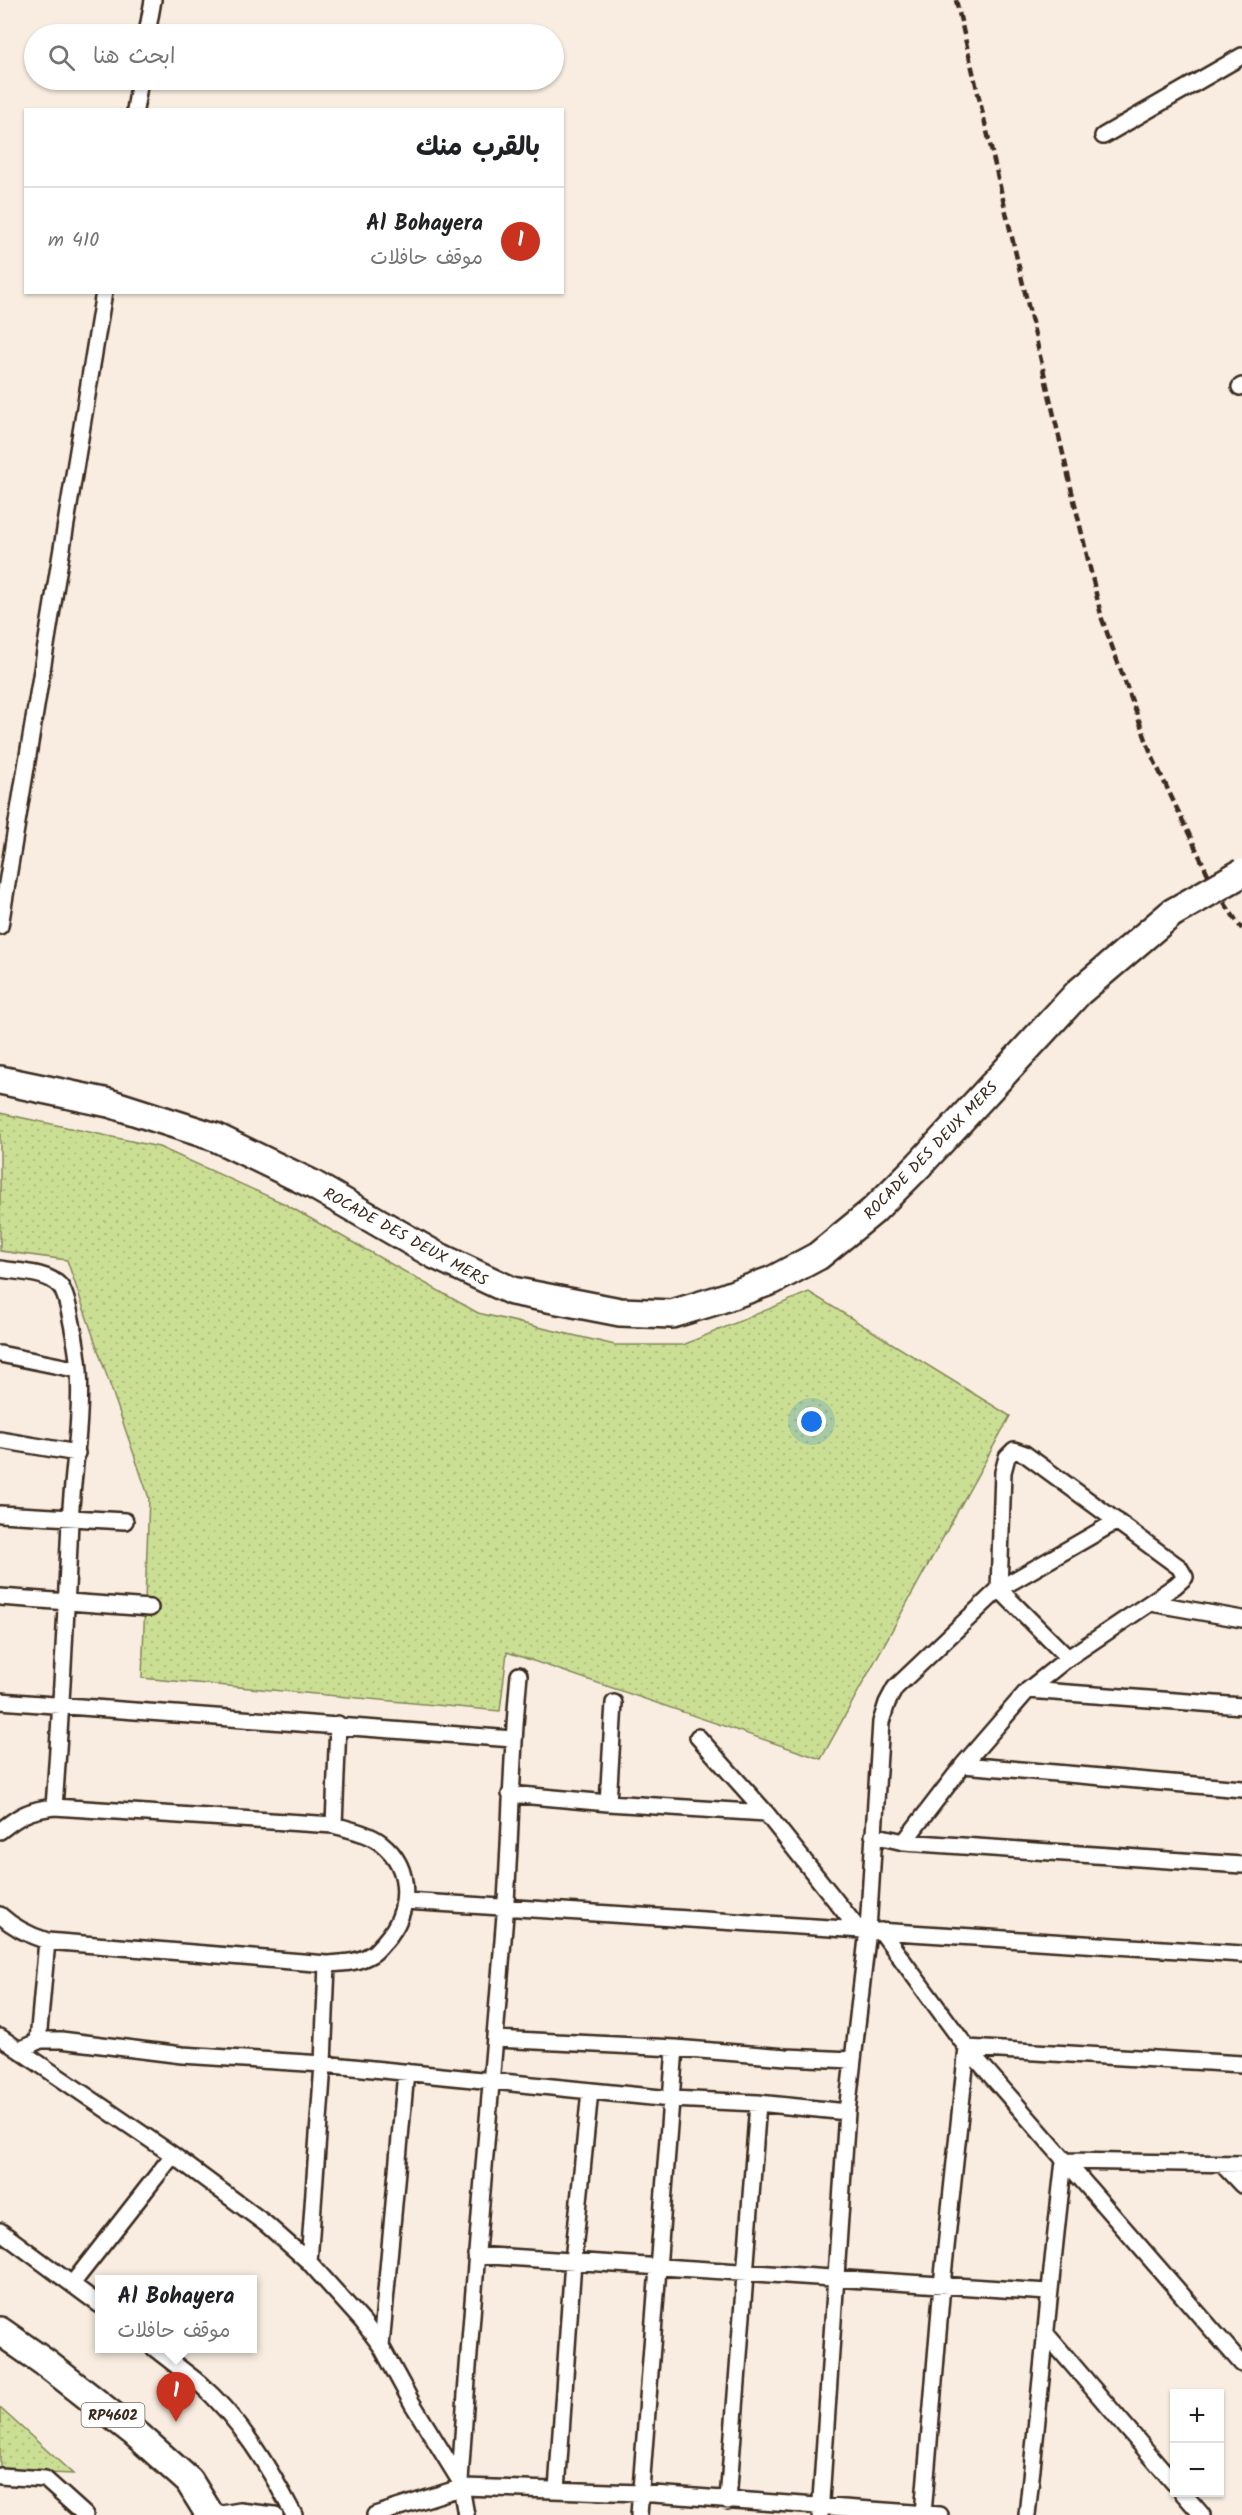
<!DOCTYPE html>
<html lang="ar">
<head>
<meta charset="utf-8">
<style>
  body { margin:0; font-family:Kalam,"Playpen Sans Arabic",sans-serif; background:#f2f2f2; color:#202124; direction:rtl }
  .controls { position:absolute; right:18px; bottom:18px; display:grid; overflow:hidden; border-radius:0px; box-shadow:0 2px 4px #0004 }
  .controls button { width:54px; height:54px; display:grid; place-items:center; padding:0; border:0; border-bottom:2px solid #e0e0e0; background:#fff; color:#202124; font:30px sans-serif }
  .you { position:absolute; left:812px; top:1422px; width:21px; height:21px; margin:-15px; border:4px solid #fff; border-radius:50%; background:#1a73e8; box-shadow:0 0 0 9px #1a73e833 }
  .badge { display:grid; place-items:center; width:39px; height:39px; border-radius:50%; background:#c8321e; color:#fff; font-size:20px; font-weight:700 }
  .pin { position:absolute; translate:-50% -50px; filter:drop-shadow(0 2px 3px #0008) }
  .pin::after { content:''; position:absolute; top:32px; width:21px; height:18px; background:inherit; clip-path:polygon(0 0,100% 0,50% 100%) }
  .popup { position:absolute; left:95px; top:2275px; width:162px; height:78px; box-sizing:border-box; display:grid; place-content:center; border-radius:0px; background:#fff; filter:drop-shadow(0 2px 4px #0005); font-size:20px; white-space:nowrap; color:#757577 }
  .popup b { font-size:22px; color:#202124 }
  .popup::after { content:''; position:absolute; left:50%; top:100%; margin-left:-12px; border:12px solid transparent; border-top-color:#fff }
  .list { margin:0; padding:0; list-style:none }
  h2 { display:flex; justify-content:space-between; align-items:center; height:78px; margin:0; padding:0 24px; font-size:26px }
  h2 small { font-size:20px; font-weight:400; color:#757577 }
  .list li { display:grid; grid-template-columns:39px 1fr auto; gap:18px; align-items:center; box-sizing:border-box; height:108px; padding:0 24px; border-top:2px solid #e0e0e0 }
  .list b { display:block; font-size:22px; white-space:nowrap }
  .list p { margin:0; font-size:20px; white-space:nowrap; color:#757577 }
  .list em { font-size:20px; font-style:normal; color:#757577 }
  .icon { flex:none; width:33px; height:33px; fill:none; stroke:currentColor; stroke-width:2; stroke-linecap:round; stroke-linejoin:round }
  .map { position:relative; flex:none; width:1242px; height:2515px; overflow:hidden; direction:ltr }
  .search { position:absolute; background:#fff; box-shadow:0 2px 4px #0004; left:24px; top:24px; width:540px; height:66px; display:flex; align-items:center; gap:15px; box-sizing:border-box; padding:0 21px; border-radius:33px; color:#757577; font-size:22px }
  .panel { position:absolute; background:#fff; box-shadow:0 2px 4px #0004; left:24px; top:108px; width:540px; height:186px; border-radius:0px; direction:rtl }
  .map>svg:first-child { display:block }
</style>
</head>
<body>
<div class="map">
<svg width="1242" height="2515" viewBox="0 0 1242 2515">
  <defs>
    <pattern id="grass-dots" width="8" height="8" patternUnits="userSpaceOnUse" patternTransform="scale(1.5)"><rect width="8" height="8" fill="#cbdf94"/><path d="M2 2h.1M6 6h.1" fill="none" stroke="#afc07f" stroke-width="1.8" stroke-linecap="round"/></pattern>
  </defs>
  <rect width="100%" height="100%" fill="#f8ede0"/>
  <filter id="ink" filterUnits="userSpaceOnUse"><feTurbulence type="fractalNoise" baseFrequency=".0167" numOctaves="2"/><feDisplacementMap in="SourceGraphic" scale="12" xChannelSelector="R" yChannelSelector="G"/><feConvolveMatrix kernelMatrix="1 2 1 2 8 2 1 2 1" color-interpolation-filters="sRGB"/></filter>
  <g filter="url(#ink)">
    <path fill="url(#grass-dots)" stroke="#838459" stroke-width="1.5" d="M 0,1113 L 159,1147 L 283,1203 L 478,1313 L 615,1345 L 683,1345 L 809,1292 L 1010,1416 L 821,1759 L 507,1652 L 500,1711 L 142,1678 L 149,1498 L 67,1260 L 0,1251 Z
      M 0,2408 L 73,2474 L 0,2471 Z"/>
    <g fill="none" stroke-linecap="round" stroke-linejoin="round">
      <g stroke="#3b2a1e" stroke-width="20">
        <path id="street" d="M 147,34 L 153,0
          M 135,110 L 140,80
          M 1103,136 L 1242,56
          M 1240,387 L 1242,386
          M 0,926 L 104,292
          M 0,1269 C 18,1272 48,1272 60,1286 C 69,1296 78,1355 79,1370 C 82,1420 73,1471 70,1521 C 66,1616 61,1712 54,1807
          M 0,1354 L 79,1370
          M 0,1440 L 77,1453
          M 0,1514 L 125,1521
          M 0,1597 L 150,1608
          M 1151,1603 L 1242,1619
          M 1028,1690 L 1242,1706
          M 0,1701 L 513,1739
          M 698,1737 L 766,1813 L 859,1930
          M 963,1765 L 1242,1789
          M 510,1794 L 608,1803 L 766,1813
          M 608,1803 L 614,1703
          M 334,1825 L 338,1724
          M 0,1831 C 20,1815 29,1810 54,1807 L 334,1825 C 350,1830 368,1833 381,1843 C 414,1869 410,1913 385,1941 C 381,1945 377,1951 372,1954 C 358,1963 342,1963 327,1964 L 47,1941 C 28,1935 14,1928 0,1915
          M 873,1835 L 904,1842 L 1242,1865
          M 904,1842 L 963,1765 L 1028,1690 L 1068,1658 L 1175,1586 L 1185,1577 L 1179,1567 L 1025,1454 L 1014,1450 L 1007,1457 L 1003,1472 L 999,1589 L 1068,1658
          M 405,1901 L 1242,1954
          M 881,1931 L 967,2048 L 1242,2364
          M 0,2037 L 173,2155
          M 495,2039 L 675,2048
          M 38,2041 L 47,1941
          M 19,2050 L 41,2040 L 61,2040 L 182,2055 L 323,2064 L 671,2099 L 758,2103 L 847,2112
          M 1222,2164 L 1242,2185
          M 0,2231 L 100,2305
          M 476,2255 L 1048,2292
          M 309,2262 L 323,2064 L 327,1964
          M 72,2284 L 173,2155 L 266,2224 L 309,2262 L 363,2322 L 381,2346 L 412,2403 L 460,2481 L 466,2515
          M 1047,2335 L 1174,2483
          M 381,2346 L 406,2072
          M 154,2348 C 169,2360 184,2371 199,2383 C 240,2419 269,2467 294,2515
          M 0,2476 L 45,2479 L 85,2515
          M 460,2481 C 472,2292 490,2104 505,1915 C 511,1835 511,1755 519,1675
          M 557,2490 L 573,2261 L 590,2091
          M 1182,2492 L 1202,2515
          M 728,2501 L 758,2103
          M 923,2514 L 942,2285 L 967,2048 L 1242,2064
          M 216,2515 L 240,2511 L 275,2515
          M 375,2515 L 463,2487 L 640,2493 L 940,2515
          M 639,2515 L 675,2048 L 786,2057 L 852,2060
          M 820,2515 L 847,2112 L 868,1930 L 881,1722 L 887,1703 L 895,1688 L 999,1589 L 1117,1521
          M 1027,2515 C 1040,2397 1050,2279 1064,2161 L 1242,2164"/>
      </g>
      <g stroke="#3b2a1e" stroke-width="32">
        <path id="highway" d="M 0,1080 L 109,1103 L 215,1137 L 312,1184 L 435,1255 L 512,1291 L 620,1312 L 672,1314 L 718,1300 L 773,1280 L 818,1256 L 873,1211 L 919,1165 L 1079,992 L 1172,913
          M 0,2331 L 47,2364 L 135,2433 L 189,2481 L 210,2515"/>
      </g>
      <use href="#street" stroke="#fff" stroke-width="15"/>
      <use href="#highway" stroke="#fff" stroke-width="27"/>
      <path stroke="#3b2a1e" stroke-width="4.5" stroke-dasharray="9 4.5" stroke-linecap="butt" d="M 956,0 L 1102,619 L 1152,756 L 1215,889 L 1242,929"/>
      <g stroke="#3b2a1e" stroke-width="32" stroke-linecap="butt">
        <path id="highway-bridge" d="M 1172,913 L 1242,873"/>
      </g>
      <use href="#highway-bridge" stroke="#fff" stroke-width="27"/>
    </g>
  </g>
  <g text-anchor="middle" stroke-width="4.5" stroke-linejoin="round" paint-order="stroke">
    <rect fill="#fff" stroke="#766a62" stroke-width="1.5" x="81.5" y="2403" width="63" height="24" rx="4.5"/>
    <g font-size="15" font-weight="bold" fill="#3b2a1e">
      <text x="113" y="2420">RP4602</text>
    </g>
    <g font-size="16" fill="#3b2a1e" stroke="#fff">
      <text transform="translate(930 1150) rotate(-46)" y="6">ROCADE DES DEUX MERS</text>
      <text transform="translate(406 1236) rotate(29)" y="6">ROCADE DES DEUX MERS</text>
    </g>
  </g>
</svg>
<div class="controls">
<button>+</button>
<button>−</button>
</div>
<div class="you"></div>
<div class="pin badge" style="left:176px;top:2422px">1</div>
<div class="popup"><b>Al Bohayera</b>موقف حافلات</div>
<div class="search"><svg class="icon" aria-label="search" viewBox="0 0 24 24"><circle cx="10" cy="10" r="6"/><path d="M15 15l6 6"/></svg>ابحث هنا</div>
<section class="panel">
<h2>بالقرب منك<small></small></h2>
<ul class="list">
<li><span class="badge">1</span><div><b>Al Bohayera</b><p>موقف حافلات</p></div><em>410 m</em></li>
</ul>
</section>
</div>
</body>
</html>
